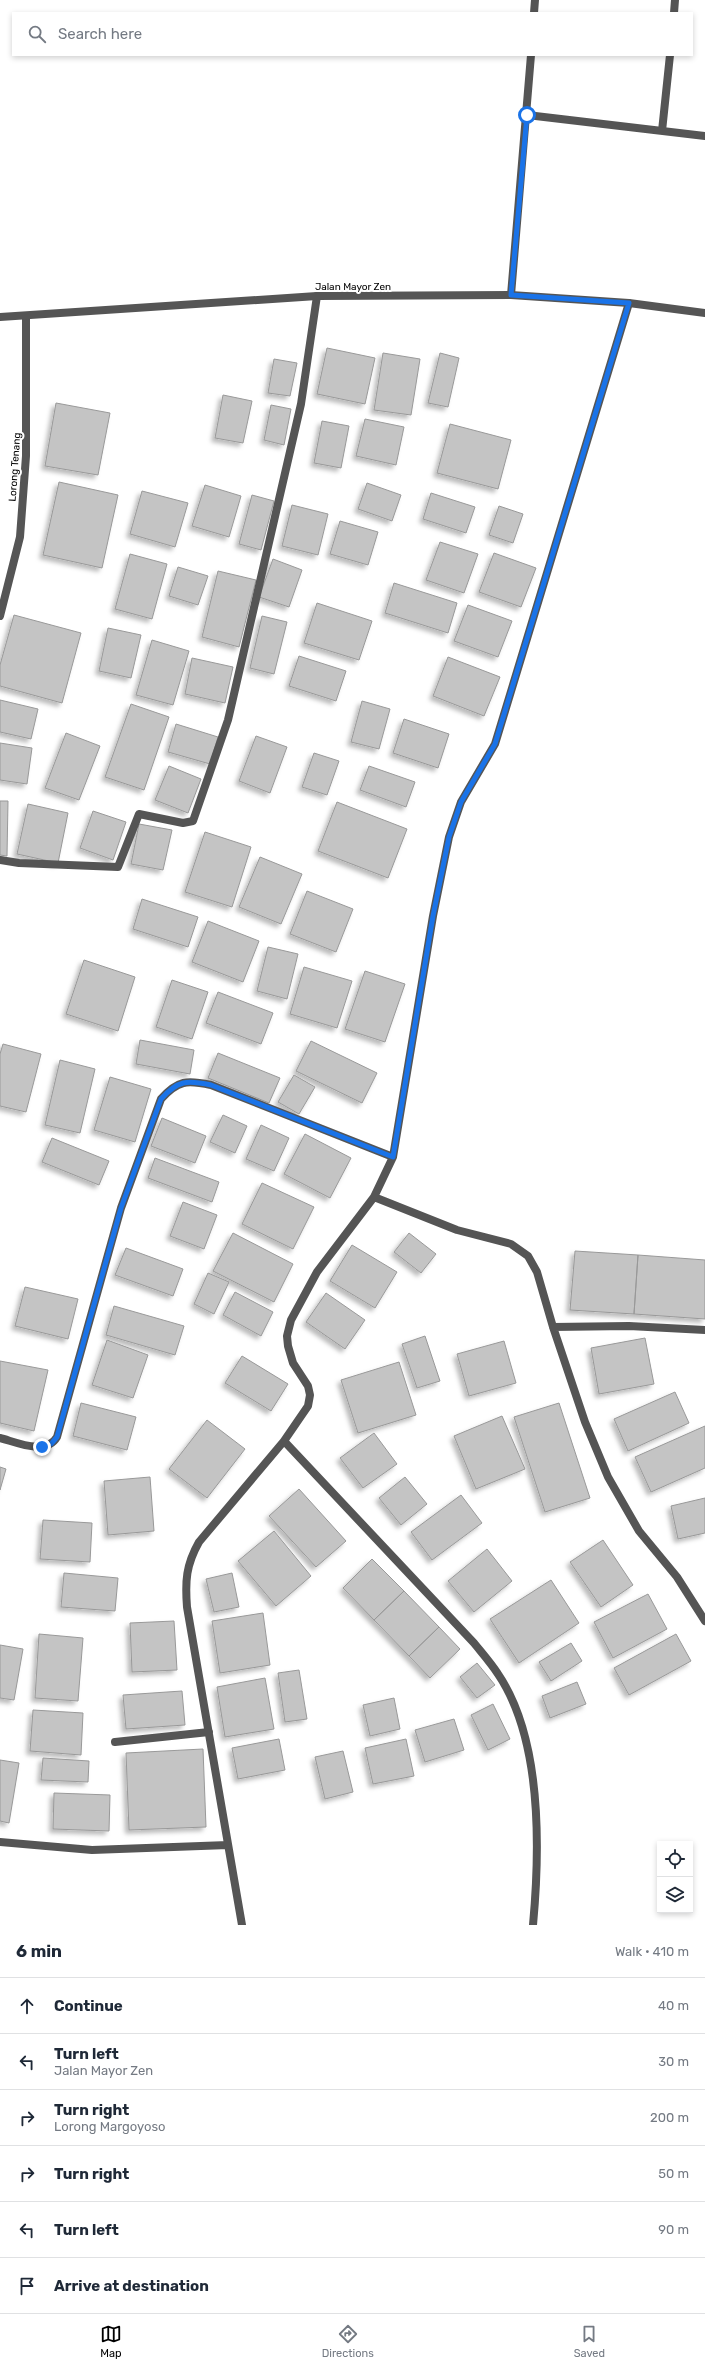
<!DOCTYPE html>
<html lang="en">
<head>
<meta charset="utf-8">
<style>
  body { margin:0; font-family:Rubik,sans-serif; background:#f2f2f3; color:#1f2937 }
  .controls { position:absolute; right:12px; bottom:12px; display:grid; overflow:hidden; border-radius:0px; box-shadow:0 2px 6px #0003 }
  .controls button { width:36px; height:36px; display:grid; place-items:center; padding:0; border:0; border-bottom:1px solid #e0e1e3; background:#fff; color:#1f2937; font:20px sans-serif }
  .stop { position:absolute; width:12px; height:12px; margin:-9px; border:3px solid #1a73e8; border-radius:50%; background:#fff }
  .stop.end { background:#1a73e8; border-color:#fff; box-shadow:0 1px 4px #0008 }
  .list { margin:0; padding:0; list-style:none }
  h2 { display:flex; justify-content:space-between; align-items:center; height:52px; margin:0; padding:0 16px; font-size:17px }
  h2 small { font-size:13px; font-weight:400; color:#747a83 }
  .list li { display:grid; grid-template-columns:26px 1fr auto; gap:12px; align-items:center; box-sizing:border-box; height:56px; padding:0 16px; border-top:1px solid #e0e1e3 }
  .list b { display:block; font-size:15px; white-space:nowrap }
  .list p { margin:0; font-size:13px; white-space:nowrap; color:#747a83 }
  .list em { font-size:13px; font-style:normal; color:#747a83 }
  .icon { flex:none; width:22px; height:22px; fill:none; stroke:currentColor; stroke-width:2; stroke-linecap:round; stroke-linejoin:round }
  .map { position:relative; flex:none; width:705px; height:1925px; overflow:hidden }
  .search { position:absolute; background:#fff; box-shadow:0 2px 6px #0003; left:12px; right:12px; top:12px; height:44px; display:flex; align-items:center; gap:10px; box-sizing:border-box; padding:0 14px; border-radius:0px; color:#747a83; font-size:15px }
  .sheet { height:388px; background:#fff }
  nav { display:flex; justify-content:space-around; align-items:center; box-sizing:border-box; height:56px; border-top:1px solid #e0e1e3; background:#fff; font-size:11px; color:#747a83 }
  nav a { display:grid; justify-items:center; gap:2px }
  nav .on { color:#000 }
  .map>svg:first-child { display:block }
</style>
</head>
<body>
<div class="map">
<svg width="705" height="1925" viewBox="0 0 705 1925">
  <defs>
    <filter id="shadow"><feDropShadow dx="-3.5" dy="3.5" stdDeviation="2" flood-color="#0004"/></filter>
  </defs>
  <rect width="100%" height="100%" fill="#fff"/>
  <path fill="#c4c4c4" stroke="#999" filter="url(#shadow)" d="M 327,348 L 375,358 L 365,404 L 317,394 Z
    M 383,353 L 420,359 L 411,415 L 374,410 Z
    M 440,353 L 459,358 L 448,407 L 428,403 Z
    M 274,359 L 297,363 L 290,396 L 268,393 Z
    M 223,395 L 252,401 L 243,443 L 215,438 Z
    M 56,403 L 110,413 L 98,475 L 45,466 Z
    M 271,405 L 291,409 L 284,445 L 264,440 Z
    M 365,419 L 404,427 L 396,465 L 356,456 Z
    M 322,421 L 349,426 L 341,468 L 314,463 Z
    M 450,424 L 511,440 L 498,489 L 437,473 Z
    M 59,482 L 118,495 L 102,568 L 43,555 Z
    M 367,483 L 401,495 L 392,521 L 358,509 Z
    M 205,485 L 241,496 L 229,537 L 192,526 Z
    M 142,491 L 188,503 L 175,547 L 130,534 Z
    M 431,493 L 475,507 L 466,533 L 423,519 Z
    M 252,495 L 274,501 L 261,550 L 239,544 Z
    M 292,505 L 328,514 L 318,555 L 282,546 Z
    M 499,506 L 523,514 L 513,543 L 489,535 Z
    M 340,521 L 378,532 L 368,565 L 330,554 Z
    M 440,542 L 478,554 L 464,593 L 426,580 Z
    M 494,553 L 536,568 L 521,607 L 479,592 Z
    M 130,554 L 167,564 L 152,619 L 115,609 Z
    M 273,559 L 302,570 L 289,607 L 259,597 Z
    M 178,567 L 208,576 L 198,605 L 169,596 Z
    M 218,571 L 256,580 L 239,647 L 202,637 Z
    M 394,583 L 457,603 L 448,633 L 385,613 Z
    M 317,603 L 372,621 L 359,660 L 304,643 Z
    M 468,605 L 512,621 L 498,657 L 454,641 Z
    M 14,615 L 81,633 L 62,703 L 0,686 L 0,665 Z
    M 262,616 L 287,622 L 274,674 L 250,668 Z
    M 108,628 L 141,635 L 131,678 L 99,671 Z
    M 152,640 L 189,651 L 173,705 L 136,695 Z
    M 299,656 L 346,671 L 336,701 L 289,686 Z
    M 448,657 L 500,677 L 484,716 L 433,696 Z
    M 192,658 L 233,667 L 225,703 L 185,694 Z
    M 0,700 L 38,709 L 31,739 L 0,732 Z
    M 362,701 L 390,709 L 379,749 L 351,742 Z
    M 131,704 L 169,717 L 144,790 L 105,777 Z
    M 404,719 L 449,734 L 438,768 L 393,753 Z
    M 176,724 L 218,737 L 210,764 L 168,752 Z
    M 66,733 L 100,746 L 79,800 L 45,788 Z
    M 256,736 L 287,747 L 270,793 L 239,781 Z
    M 0,743 L 32,748 L 27,784 L 0,780 Z
    M 314,753 L 339,761 L 327,795 L 302,787 Z
    M 169,766 L 201,779 L 188,813 L 155,800 Z
    M 369,766 L 415,782 L 406,807 L 360,790 Z
    M 0,801 L 8,801 L 7,856 L 0,855 Z
    M 337,802 L 407,829 L 388,878 L 318,851 Z
    M 28,804 L 68,813 L 58,863 L 17,854 Z
    M 93,811 L 126,822 L 113,860 L 80,848 Z
    M 139,824 L 172,830 L 163,870 L 131,864 Z
    M 205,832 L 251,847 L 232,907 L 185,892 Z
    M 260,857 L 302,874 L 281,924 L 239,907 Z
    M 307,891 L 353,909 L 336,952 L 290,934 Z
    M 142,899 L 198,917 L 188,947 L 133,929 Z
    M 208,921 L 259,941 L 243,982 L 192,962 Z
    M 268,947 L 298,954 L 287,999 L 257,991 Z
    M 84,960 L 135,977 L 118,1031 L 66,1014 Z
    M 304,967 L 352,981 L 337,1028 L 290,1014 Z
    M 365,971 L 405,984 L 385,1042 L 345,1029 Z
    M 172,980 L 208,992 L 192,1039 L 156,1027 Z
    M 218,992 L 273,1013 L 261,1044 L 206,1023 Z
    M 140,1040 L 194,1050 L 190,1074 L 136,1064 Z
    M 311,1041 L 377,1073 L 362,1103 L 296,1071 Z
    M 3,1044 L 41,1054 L 26,1112 L 0,1106 L 0,1054 Z
    M 218,1053 L 280,1078 L 269,1103 L 208,1078 Z
    M 60,1060 L 95,1069 L 80,1133 L 45,1125 Z
    M 294,1075 L 315,1087 L 299,1114 L 278,1102 Z
    M 110,1077 L 151,1089 L 135,1142 L 94,1130 Z
    M 223,1115 L 247,1126 L 235,1153 L 210,1142 Z
    M 162,1118 L 206,1136 L 195,1163 L 151,1146 Z
    M 261,1125 L 289,1138 L 274,1171 L 246,1159 Z
    M 305,1134 L 351,1158 L 330,1198 L 284,1174 Z
    M 52,1138 L 109,1161 L 99,1185 L 42,1162 Z
    M 155,1158 L 219,1182 L 212,1202 L 148,1178 Z
    M 262,1183 L 314,1207 L 293,1249 L 242,1224 Z
    M 183,1202 L 217,1215 L 204,1249 L 170,1236 Z
    M 233,1233 L 293,1264 L 274,1302 L 213,1271 Z
    M 409,1233 L 436,1254 L 421,1273 L 394,1252 Z
    M 352,1245 L 397,1272 L 375,1308 L 330,1281 Z
    M 126,1248 L 183,1269 L 173,1296 L 115,1275 Z
    M 575,1251 L 638,1255 L 634,1314 L 570,1310 Z
    M 638,1255 L 705,1260 L 705,1319 L 634,1314 Z
    M 208,1273 L 229,1282 L 214,1314 L 194,1304 Z
    M 25,1287 L 78,1299 L 68,1339 L 15,1326 Z
    M 235,1292 L 273,1312 L 261,1336 L 223,1315 Z
    M 326,1293 L 365,1320 L 345,1349 L 306,1322 Z
    M 114,1306 L 184,1326 L 175,1355 L 106,1335 Z
    M 425,1336 L 440,1381 L 417,1388 L 402,1344 Z
    M 645,1338 L 654,1384 L 599,1394 L 591,1348 Z
    M 107,1340 L 148,1355 L 133,1398 L 92,1385 Z
    M 504,1341 L 516,1383 L 469,1396 L 457,1354 Z
    M 242,1356 L 288,1384 L 271,1411 L 225,1383 Z
    M 0,1361 L 48,1370 L 34,1431 L 0,1423 Z
    M 399,1362 L 416,1415 L 358,1433 L 341,1380 Z
    M 675,1392 L 689,1423 L 628,1451 L 614,1419 Z
    M 81,1403 L 136,1417 L 127,1450 L 73,1436 Z
    M 559,1403 L 590,1498 L 545,1512 L 514,1417 Z
    M 502,1416 L 525,1469 L 476,1489 L 454,1436 Z
    M 207,1420 L 245,1449 L 207,1498 L 169,1469 Z
    M 705,1426 L 705,1468 L 651,1492 L 635,1457 Z
    M 374,1433 L 397,1464 L 363,1488 L 340,1458 Z
    M 0,1467 L 6,1469 L 0,1490 Z
    M 150,1477 L 154,1531 L 108,1535 L 104,1481 Z
    M 405,1477 L 427,1504 L 401,1525 L 379,1498 Z
    M 299,1489 L 346,1541 L 316,1567 L 269,1516 Z
    M 461,1495 L 482,1523 L 432,1560 L 411,1532 Z
    M 705,1498 L 705,1533 L 678,1539 L 671,1506 Z
    M 43,1520 L 92,1523 L 90,1562 L 40,1559 Z
    M 274,1531 L 311,1576 L 276,1606 L 238,1561 Z
    M 603,1540 L 633,1585 L 601,1607 L 570,1562 Z
    M 487,1549 L 512,1581 L 474,1612 L 448,1581 Z
    M 372,1559 L 404,1591 L 374,1620 L 343,1588 Z
    M 64,1573 L 118,1578 L 115,1611 L 61,1607 Z
    M 232,1573 L 239,1607 L 214,1612 L 206,1579 Z
    M 551,1580 L 579,1623 L 519,1663 L 490,1619 Z
    M 404,1591 L 439,1627 L 409,1656 L 374,1620 Z
    M 648,1594 L 667,1629 L 613,1658 L 594,1622 Z
    M 263,1613 L 270,1665 L 220,1673 L 212,1621 Z
    M 174,1621 L 177,1670 L 132,1672 L 130,1623 Z
    M 439,1627 L 460,1649 L 430,1678 L 409,1656 Z
    M 39,1634 L 83,1638 L 78,1701 L 35,1698 Z
    M 676,1634 L 691,1661 L 629,1695 L 614,1668 Z
    M 571,1643 L 582,1661 L 551,1681 L 539,1662 Z
    M 0,1645 L 23,1649 L 14,1700 L 0,1698 Z
    M 477,1663 L 495,1685 L 477,1698 L 460,1677 Z
    M 299,1670 L 307,1719 L 285,1722 L 278,1673 Z
    M 265,1678 L 274,1729 L 225,1737 L 217,1687 Z
    M 577,1682 L 586,1704 L 550,1718 L 542,1696 Z
    M 182,1691 L 185,1725 L 126,1729 L 123,1695 Z
    M 394,1698 L 400,1729 L 370,1736 L 363,1705 Z
    M 493,1704 L 510,1739 L 488,1750 L 471,1715 Z
    M 33,1710 L 83,1713 L 81,1755 L 30,1751 Z
    M 454,1719 L 464,1750 L 425,1762 L 415,1730 Z
    M 279,1739 L 285,1770 L 238,1779 L 232,1748 Z
    M 406,1739 L 414,1776 L 373,1784 L 365,1748 Z
    M 203,1749 L 206,1827 L 129,1830 L 126,1753 Z
    M 343,1751 L 353,1792 L 325,1799 L 315,1757 Z
    M 43,1758 L 89,1761 L 88,1782 L 41,1780 Z
    M 0,1760 L 19,1763 L 9,1823 L 0,1821 Z
    M 54,1793 L 110,1795 L 109,1831 L 53,1829 Z"/>
  <g fill="none" stroke-linecap="round" stroke-linejoin="round">
    <path stroke="#555" stroke-width="8" d="M 674,13 L 675,0
      M 527,115 L 705,136
      M 662,131 L 670,55"/>
    <path stroke="#555" stroke-width="8" d="M 534,13 L 535,0
      M 511,295 L 531,55
      M 0,616 L 20,537 L 26,456 L 26,316
      M 0,860 L 19,863 L 118,867 L 139,814 L 183,823 L 193,821 L 228,720 L 301,404 L 317,296
      M 374,1197 L 457,1230 L 511,1244 L 528,1256 L 537,1272 L 553,1327 L 585,1422 L 608,1477 L 639,1531 L 677,1577 L 705,1621
      M 553,1327 L 629,1326 L 705,1330
      M 0,1438 C 16,1442 46,1456 57,1437 L 121,1208 L 161,1099 C 178,1080 187,1080 211,1085 L 393,1157
      M 115,1742 L 209,1732
      M 0,1842 L 92,1850 L 228,1845
      M 242,1925 L 187,1607 C 185,1581 186,1565 199,1542 L 284,1441
      M 533,1925 C 540,1849 542,1739 498,1674 C 491,1663 482,1653 474,1643 L 284,1441 L 308,1406 L 310,1395 L 308,1386 L 293,1363 L 288,1346 L 287,1336 L 291,1320 L 317,1272 L 374,1197 L 393,1157 L 433,916 L 449,837 L 461,802 L 495,744 L 629,303"/>
    <path stroke="#555" stroke-width="8" d="M 0,317 L 317,296 L 511,295 L 629,303 L 705,313"/>
  </g>
  <g fill="none" stroke-linecap="round" stroke-linejoin="round">
    <path stroke="#1a73e8" stroke-width="5" d="M 42,1447 L 51,1444 L 57,1437 L 121,1208 L 161,1099 C 178,1080 187,1080 211,1085 L 393,1157 L 433,916 L 449,837 L 461,802 L 495,744 L 629,303 L 511,295 L 527,115"/>
  </g>
  <g text-anchor="middle" stroke-width="4" stroke-linejoin="round" paint-order="stroke">
    <g font-size="10" fill="#000" stroke="#fff">
      <text x="353" y="290">Jalan Mayor Zen</text>
      <text transform="translate(14 467) rotate(-86)" y="4">Lorong Tenang</text>
    </g>
  </g>
</svg>
<div class="controls">
<button><svg class="icon" aria-label="locate" viewBox="0 0 24 24"><circle cx="12" cy="12" r="6"/><path d="M12 2v4M12 18v4M2 12h4M18 12h4"/></svg></button>
<button><svg class="icon" aria-label="layers" viewBox="0 0 24 24"><path d="M12 4l9 5-9 5-9-5zM3 14l9 5 9-5"/></svg></button>
</div>
<div class="stop" style="left:527px;top:115px"></div>
<div class="stop end" style="left:42px;top:1447px"></div>
<div class="search"><svg class="icon" aria-label="search" viewBox="0 0 24 24"><circle cx="10" cy="10" r="6"/><path d="M15 15l6 6"/></svg>Search here</div>
</div>
<section class="sheet">
<h2>6 min<small>Walk · 410 m</small></h2>
<ul class="list">
<li><svg class="icon" aria-label="ahead" viewBox="0 0 24 24"><path d="M12 20V5M6 11l6-6 6 6"/></svg><div><b>Continue</b></div><em>40 m</em></li>
<li><svg class="icon" aria-label="left" viewBox="0 0 24 24"><path d="M17 20v-9H6M10 6l-5 5 5 5"/></svg><div><b>Turn left</b><p>Jalan Mayor Zen</p></div><em>30 m</em></li>
<li><svg class="icon" aria-label="right" viewBox="0 0 24 24"><path d="M7 20v-9h11M14 6l5 5-5 5"/></svg><div><b>Turn right</b><p>Lorong Margoyoso</p></div><em>200 m</em></li>
<li><svg class="icon" aria-label="right" viewBox="0 0 24 24"><path d="M7 20v-9h11M14 6l5 5-5 5"/></svg><div><b>Turn right</b></div><em>50 m</em></li>
<li><svg class="icon" aria-label="left" viewBox="0 0 24 24"><path d="M17 20v-9H6M10 6l-5 5 5 5"/></svg><div><b>Turn left</b></div><em>90 m</em></li>
<li><svg class="icon" aria-label="arrive" viewBox="0 0 24 24"><path d="M6 21V4h12l-3 4 3 4H6"/></svg><div><b>Arrive at destination</b></div></li>
</ul>
</section>
<nav>
<a class="on"><svg class="icon" aria-label="map" viewBox="0 0 24 24"><path d="M3 6l6-2 6 2 6-2v14l-6 2-6-2-6 2zM9 4v14M15 6v14"/></svg>Map</a>
<a><svg class="icon" aria-label="directions" viewBox="0 0 24 24"><path d="M12 3l9 9-9 9-9-9zM9 14v-3h6M13 9l2 2-2 2"/></svg>Directions</a>
<a><svg class="icon" aria-label="saved" viewBox="0 0 24 24"><path d="M7 4h10v16l-5-4-5 4z"/></svg>Saved</a>
</nav>
</body>
</html>
